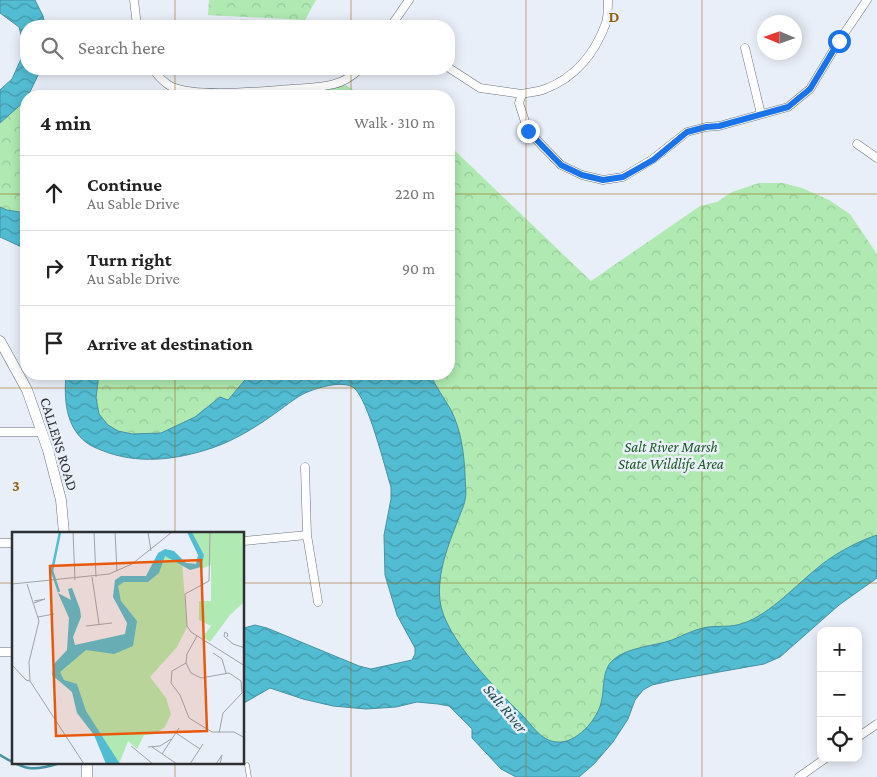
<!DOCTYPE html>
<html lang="en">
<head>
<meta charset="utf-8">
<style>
  body { margin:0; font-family:"Crimson Pro",serif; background:#f2f2f2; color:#222 }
  .controls { position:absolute; right:15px; bottom:15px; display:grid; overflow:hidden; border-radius:10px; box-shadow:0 2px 12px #0003 }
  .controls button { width:45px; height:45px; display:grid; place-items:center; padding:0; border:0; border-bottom:1px solid #e0e0e0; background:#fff; color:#222; font:25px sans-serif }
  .compass { position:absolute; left:757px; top:15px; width:45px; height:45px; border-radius:50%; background:#fff; box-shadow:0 2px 12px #0003; rotate:272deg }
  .stop { position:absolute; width:15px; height:15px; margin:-11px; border:4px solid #1a73e8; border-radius:50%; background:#fff }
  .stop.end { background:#1a73e8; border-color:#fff; box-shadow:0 1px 5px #0008 }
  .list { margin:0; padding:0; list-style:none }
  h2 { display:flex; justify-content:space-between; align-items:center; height:65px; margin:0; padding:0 20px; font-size:21px }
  h2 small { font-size:16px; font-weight:400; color:#767676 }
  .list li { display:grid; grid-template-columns:32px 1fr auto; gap:15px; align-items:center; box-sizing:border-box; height:75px; padding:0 20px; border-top:1px solid #e0e0e0 }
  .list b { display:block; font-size:19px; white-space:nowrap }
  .list p { margin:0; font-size:16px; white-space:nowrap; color:#767676 }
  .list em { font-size:16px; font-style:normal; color:#767676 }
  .icon { flex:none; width:28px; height:28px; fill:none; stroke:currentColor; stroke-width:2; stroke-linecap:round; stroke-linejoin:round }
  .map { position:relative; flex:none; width:877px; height:777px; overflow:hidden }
  .search { position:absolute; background:#fff; box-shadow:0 2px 12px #0003; left:20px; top:20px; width:435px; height:55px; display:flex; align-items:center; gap:12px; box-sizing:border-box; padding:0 18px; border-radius:20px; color:#767676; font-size:19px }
  .panel { position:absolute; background:#fff; box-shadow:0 2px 12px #0003; left:20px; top:90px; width:435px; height:290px; border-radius:20px }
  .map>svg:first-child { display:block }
</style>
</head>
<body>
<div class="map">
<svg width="877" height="777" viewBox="0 0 877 777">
  <defs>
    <pattern id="forest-crowns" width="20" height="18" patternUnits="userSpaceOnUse" patternTransform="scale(1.25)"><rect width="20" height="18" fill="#b0eab2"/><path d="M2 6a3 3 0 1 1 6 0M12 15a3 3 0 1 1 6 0" fill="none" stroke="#98c99a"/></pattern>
    <pattern id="water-waves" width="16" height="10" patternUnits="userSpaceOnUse" patternTransform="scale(1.25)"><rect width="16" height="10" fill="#52bcd2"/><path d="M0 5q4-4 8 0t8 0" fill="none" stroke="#4499ab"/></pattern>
  </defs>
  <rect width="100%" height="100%" fill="#e9eff8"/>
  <path fill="url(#forest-crowns)" d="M 209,0 L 316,0 L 305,20 L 208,15 Z
    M 342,83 L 364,96 L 179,96 L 180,92 L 209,95 Z
    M 26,99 L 26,228 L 0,221 L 0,100 Z
    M 449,145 L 591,281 L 700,206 L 717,202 L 732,192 L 759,183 L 783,183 L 802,188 L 829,200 L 850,214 L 877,254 L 877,552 L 765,630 L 643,659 L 601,727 L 550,756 L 451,671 L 381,374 L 449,374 Z
    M 79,374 L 276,374 L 205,427 L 110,443 Z"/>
  <path fill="url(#water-waves)" stroke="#4792a2" d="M 0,0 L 35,0 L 43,16 L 45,26 L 26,26 L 26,69 L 41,69 L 28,96 L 26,96 L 26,100 L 0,123 L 0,90 L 12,79 L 21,59 L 23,42 L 19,27 L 0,13 Z
    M 0,207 L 7,210 L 26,213 L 26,249 L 0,237 Z
    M 66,374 L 99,374 L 96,398 L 99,414 L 108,425 L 118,431 L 132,434 L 161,433 L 195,417 L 220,397 L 228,400 L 250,374 L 430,374 C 436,387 444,398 451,410 C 461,430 464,453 465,475 C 465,483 467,493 465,500 C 464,507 460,513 458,520 C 448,546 437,572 440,601 C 444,637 497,690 522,715 C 533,726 541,741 557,742 C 576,744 597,720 601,703 C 605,689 601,671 613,660 C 627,647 655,646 672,640 C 684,635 695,629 708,627 C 717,626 728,627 737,625 C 765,619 793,588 815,570 C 832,555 856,542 877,535 L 877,578 L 839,605 L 780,657 L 764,664 L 674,680 L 652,685 L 643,690 L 635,700 L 628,719 L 613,742 L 594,764 L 579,777 L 516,777 L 501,769 L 472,738 L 472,729 L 449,706 L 438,704 L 417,702 L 396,707 L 366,709 L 333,706 L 303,699 L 270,688 L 244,703 L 244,628 L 255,625 L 267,628 L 359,666 L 371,669 L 412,660 L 415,654 L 415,648 L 397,615 L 385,575 L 384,535 L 391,499 L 391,487 C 385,468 368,399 354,388 C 343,380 321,387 310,391 C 299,395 291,402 281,409 C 261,424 236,440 212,448 C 176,460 137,465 101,450 C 96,448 91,446 87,443 C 65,427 64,398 66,374 Z"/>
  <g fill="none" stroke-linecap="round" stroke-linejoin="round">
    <path stroke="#4792a2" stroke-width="2.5" d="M 0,755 C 25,770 32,772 60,763"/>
    <g stroke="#6d727b" stroke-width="5">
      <path id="service" d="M 247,765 L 249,777"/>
    </g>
    <g stroke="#6d727b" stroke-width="9">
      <path id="minor" d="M 134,0 L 137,26
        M 391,26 L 409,0
        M 745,48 L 761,114
        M 449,68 L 480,88 L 522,94 L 519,103 L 528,131 L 561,165 L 582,175 L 603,180 L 623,177 L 653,159 L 687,132 L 706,127 L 719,126 L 788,107 L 810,89 L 839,41 L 867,0
        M 153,69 C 158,76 164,83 172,87 C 198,98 263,91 291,89 C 305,88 320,88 334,84 C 344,82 352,76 360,69
        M 522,94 C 530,92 538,92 545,89 C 575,78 595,53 606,23 C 608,16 608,7 608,0
        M 857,144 L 877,158
        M 0,432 L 41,432
        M 305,467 L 307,535 L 318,602
        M 244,541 L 307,535
        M 0,543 L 14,543
        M 0,652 L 14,652
        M 858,737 L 877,724
        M 799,777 L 826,758"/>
    </g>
    <g stroke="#6d727b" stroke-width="11">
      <path id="tertiary" d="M 0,341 L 27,390 L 48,450 L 61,500 L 64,533
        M 87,763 L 87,777"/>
    </g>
    <use href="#service" stroke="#fff" stroke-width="4"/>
    <use href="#minor" stroke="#fff" stroke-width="8"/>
    <use href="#tertiary" stroke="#fff" stroke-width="10"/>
  </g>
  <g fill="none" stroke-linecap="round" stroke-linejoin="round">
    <path stroke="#1a73e8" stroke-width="6" d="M 528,131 L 561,165 L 582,175 L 603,180 L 623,177 L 653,160 L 687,132 L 706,127 L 719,126 L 788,107 L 810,89 L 839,41"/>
  </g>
  <path fill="none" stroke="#936312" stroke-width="1" stroke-opacity="0.55" d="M 175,0 L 175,26M 351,0 L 351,26M 526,0 L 526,777M 702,0 L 702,777M 175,69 L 175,96M 351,69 L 351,96M 0,194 L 26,194M 449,194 L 877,194M 175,374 L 175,533M 351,374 L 351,777M 0,388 L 877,388M 0,583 L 14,583M 244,583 L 877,583M 175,763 L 175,777"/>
  <g text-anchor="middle" stroke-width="5" stroke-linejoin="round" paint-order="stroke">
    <g font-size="15" fill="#2d3033" stroke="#e9eff8">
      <text transform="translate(59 444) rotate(73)" y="5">CALLENS ROAD</text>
    </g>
    <g font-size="15" font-style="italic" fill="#1e5a25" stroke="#e9eff8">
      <text x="671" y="452">Salt River Marsh<tspan x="671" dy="17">State Wildlife Area</tspan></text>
    </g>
    <g font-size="16" font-style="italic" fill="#1c4b54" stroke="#e9eff8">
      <text transform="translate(506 708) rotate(50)" y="6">Salt River</text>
    </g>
  </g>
  <g transform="translate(12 532)">
    <rect width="232" height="232" fill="#e9eff8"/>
    <path d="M 180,0 L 232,0 L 232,70 L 218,83 L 198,110 L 191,105 L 199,94 L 187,88 L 187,69 L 199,69 L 199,33 L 189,37 L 191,21 ZM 150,21 L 170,29 L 175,95 L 165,115 L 138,145 L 154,166 L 159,182 L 153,195 L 143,202 L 132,203 L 125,217 L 116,209 L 107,232 L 104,232 L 72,181 L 65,158 L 47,146 L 46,136 L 70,115 L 96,115 L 122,95 L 104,61 L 106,49 L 136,46 Z" fill="#b0eab2"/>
    <path d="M 175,0 L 180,0 L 192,23 L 189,35 L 178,38 L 153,24 L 147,41 L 136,50 L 112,50 L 106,54 L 109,69 L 125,89 L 121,114 L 102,122 L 74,118 L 48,140 L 52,148 L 65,152 L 74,179 L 108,232 L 94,232 L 82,203 L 65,181 L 60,160 L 40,143 L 42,132 L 55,118 L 57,86 L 46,61 L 59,68 L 56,57 L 60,56 L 68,77 L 69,85 L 61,105 L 63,113 L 113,102 L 115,91 L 101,65 L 103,48 L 109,44 L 134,44 L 146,21 L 153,17 L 162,19 L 174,31 L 184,32 L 186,23 Z" fill="#52bcd2"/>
    <path fill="none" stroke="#52bcd2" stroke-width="2.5" d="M 47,60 L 40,39 L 48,0"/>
    <path fill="none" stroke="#9ea3a9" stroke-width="1" d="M 61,0 L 63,48M 82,0 L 84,45M 103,0 L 105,39M 136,0 L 139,19M 198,0 L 197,49 L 173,62 L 175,94 L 179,100 L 233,134M 80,45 L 87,92M 0,52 L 97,42 L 120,32 L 160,0M 15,52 L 27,89 L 17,130 L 18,149 L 72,232M 22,69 L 33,67 L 22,71M 26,85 L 42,82M 74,94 L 100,91M 185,104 L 175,122 L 174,131 L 160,139 L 159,151 L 168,163 L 177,186 L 200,200 L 222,200 L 233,206M 215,105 L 216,102 L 213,100 L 212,104 L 221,112 L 233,116M 201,121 L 210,127 L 214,141M 174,131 L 179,141 L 189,146 L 217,141 L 229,149 L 230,161 L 211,181 L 207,201M 0,133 L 14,148 L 18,149M 164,201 L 188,217M 119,214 L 141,232M 136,215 L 148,214 L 159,207M 140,215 L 165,232M 150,222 L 167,196M 178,232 L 191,212M 204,232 L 210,223 L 208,232"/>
    <path fill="#e8590c" fill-opacity="0.15" stroke="#e8590c" stroke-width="2.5" d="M 189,28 L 195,199 L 44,204 L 38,34 Z"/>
    <rect width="232" height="232" fill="none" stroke="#2d3033" stroke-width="2.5"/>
  </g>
  <g font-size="16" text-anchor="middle" font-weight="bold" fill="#936312" stroke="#e9eff8" stroke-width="5" stroke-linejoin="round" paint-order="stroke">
    <text x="614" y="22">D</text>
    <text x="16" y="491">3</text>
  </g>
</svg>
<div class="controls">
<button>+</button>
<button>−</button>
<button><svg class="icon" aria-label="locate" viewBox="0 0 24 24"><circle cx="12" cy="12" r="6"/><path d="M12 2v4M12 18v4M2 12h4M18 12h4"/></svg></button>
</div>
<svg class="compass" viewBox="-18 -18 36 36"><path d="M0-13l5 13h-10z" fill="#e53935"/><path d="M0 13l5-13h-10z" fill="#767676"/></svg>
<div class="stop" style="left:839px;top:41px"></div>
<div class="stop end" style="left:528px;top:131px"></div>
<div class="search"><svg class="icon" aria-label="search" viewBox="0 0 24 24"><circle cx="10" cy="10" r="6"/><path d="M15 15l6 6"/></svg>Search here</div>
<section class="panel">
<h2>4 min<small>Walk · 310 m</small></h2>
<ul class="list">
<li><svg class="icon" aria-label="ahead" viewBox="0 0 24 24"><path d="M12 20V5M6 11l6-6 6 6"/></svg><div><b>Continue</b><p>Au Sable Drive</p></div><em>220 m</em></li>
<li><svg class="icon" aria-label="right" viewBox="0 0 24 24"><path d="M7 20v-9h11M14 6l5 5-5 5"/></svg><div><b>Turn right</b><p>Au Sable Drive</p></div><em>90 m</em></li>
<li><svg class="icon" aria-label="arrive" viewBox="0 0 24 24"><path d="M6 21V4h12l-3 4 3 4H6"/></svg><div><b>Arrive at destination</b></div></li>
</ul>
</section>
</div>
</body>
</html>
